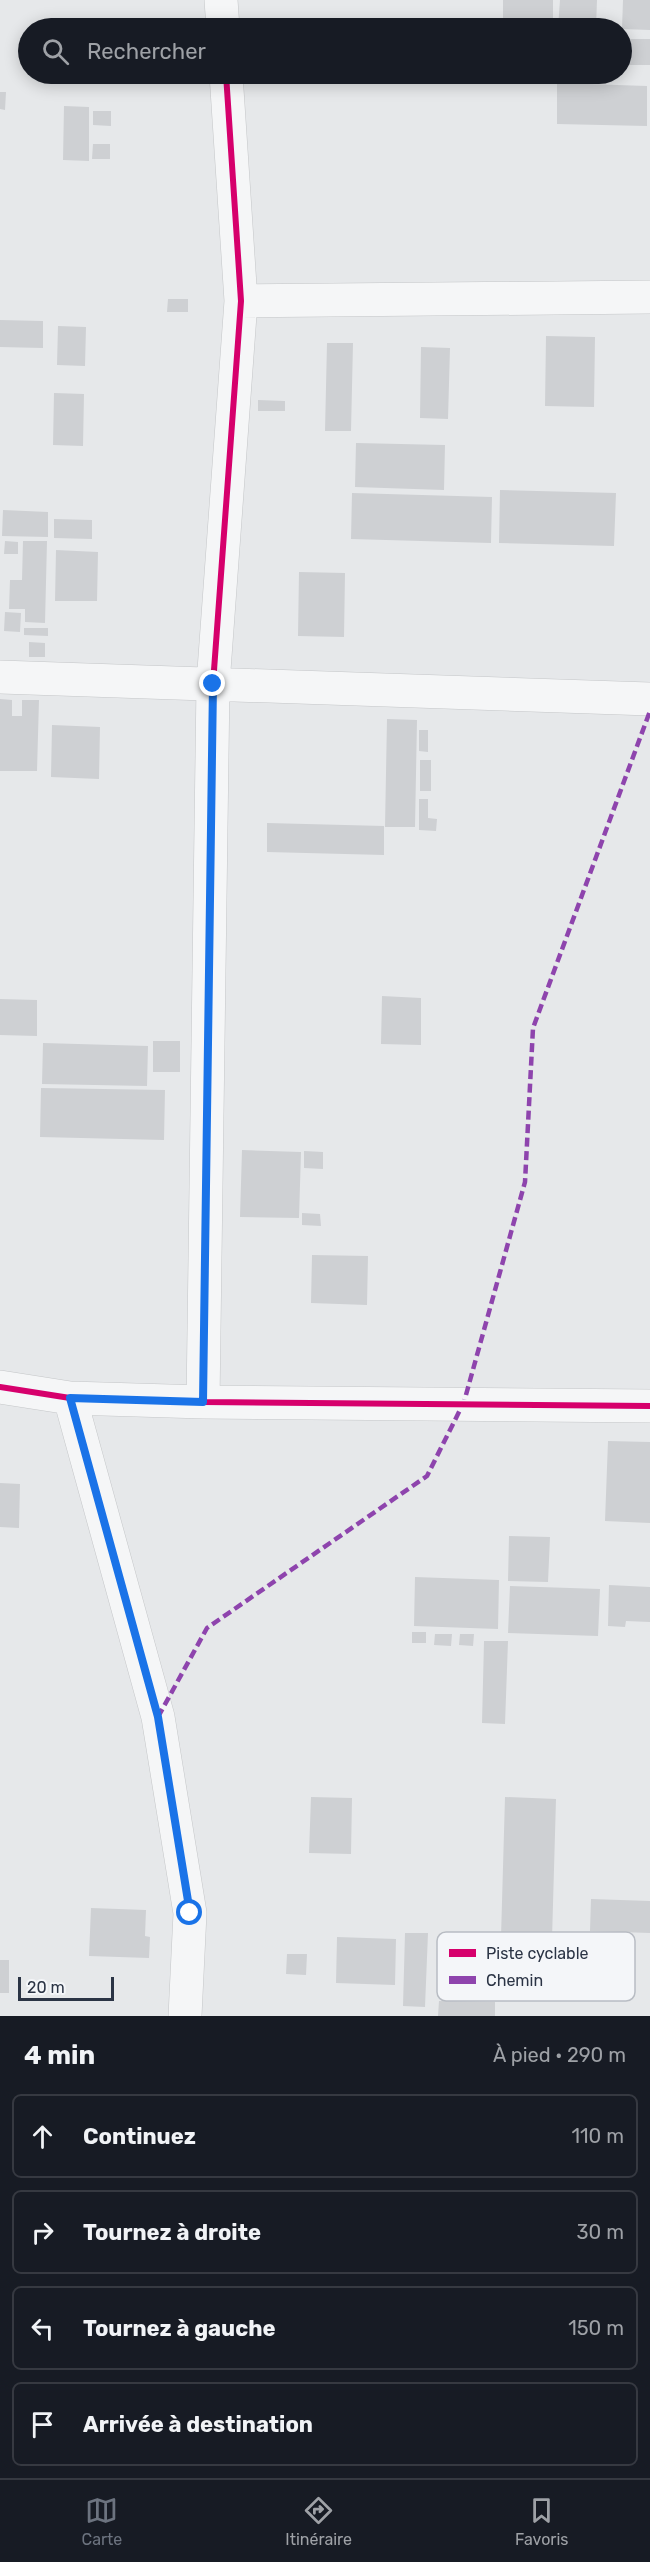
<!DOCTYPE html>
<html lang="fr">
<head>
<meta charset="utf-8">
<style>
  body { margin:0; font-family:Rubik,sans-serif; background:#20242c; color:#f1f3f6 }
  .scale { position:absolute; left:18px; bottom:15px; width:96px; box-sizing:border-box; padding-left:6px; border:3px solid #2b3445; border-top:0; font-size:16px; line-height:21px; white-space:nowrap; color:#2b3445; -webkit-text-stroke:4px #f4f6f9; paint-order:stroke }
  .stop { position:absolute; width:18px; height:18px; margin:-14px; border:4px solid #1a73e8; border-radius:50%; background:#fff }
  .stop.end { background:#1a73e8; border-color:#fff; box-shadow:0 2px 6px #0008 }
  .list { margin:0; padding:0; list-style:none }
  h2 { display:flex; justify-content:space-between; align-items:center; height:78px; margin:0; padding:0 24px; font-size:26px }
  h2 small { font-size:20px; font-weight:400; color:#9ea1a6 }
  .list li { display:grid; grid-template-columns:39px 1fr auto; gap:18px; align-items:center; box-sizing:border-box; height:84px; margin:0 12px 12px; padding:0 12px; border:2px solid #363941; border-radius:9px }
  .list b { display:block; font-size:22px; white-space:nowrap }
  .list em { font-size:20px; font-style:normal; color:#9ea1a6 }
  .icon { flex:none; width:33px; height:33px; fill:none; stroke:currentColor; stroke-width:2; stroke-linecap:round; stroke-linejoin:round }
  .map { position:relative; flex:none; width:650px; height:2016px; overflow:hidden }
  .search { position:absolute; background:#171b24; box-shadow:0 3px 15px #0003; left:18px; right:18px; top:18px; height:66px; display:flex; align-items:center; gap:15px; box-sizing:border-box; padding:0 21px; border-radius:33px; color:#9ea1a6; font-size:22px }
  .sheet { height:462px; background:#171b24 }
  nav { display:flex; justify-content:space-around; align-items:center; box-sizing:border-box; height:84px; border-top:2px solid #363941; background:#171b24; font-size:16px; color:#9ea1a6 }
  nav a { display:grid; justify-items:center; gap:3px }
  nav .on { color:#6c737f }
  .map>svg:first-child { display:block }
</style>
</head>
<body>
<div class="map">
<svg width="650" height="2016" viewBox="0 0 650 2016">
  <rect width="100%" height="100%" fill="#e6e8ea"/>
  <path fill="#ced0d3" d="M 503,0 L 553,0 L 553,28 L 503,28 Z
    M 560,0 L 597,0 L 596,28 L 558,28 Z
    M 623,0 L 650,0 L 650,30 L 622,29 Z
    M 622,39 L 650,39 L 650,65 L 622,65 Z
    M 557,83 L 647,86 L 647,126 L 557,124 Z
    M 0,92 L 6,92 L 5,110 L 0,109 Z
    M 64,106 L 89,107 L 89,161 L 63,160 Z
    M 93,111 L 111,111 L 111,126 L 93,125 Z
    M 93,144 L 110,144 L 110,159 L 92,159 Z
    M 168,299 L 188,299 L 188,312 L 167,312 Z
    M 0,320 L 43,321 L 43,348 L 0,347 Z
    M 58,326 L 86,327 L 85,366 L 57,365 Z
    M 546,336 L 595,337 L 594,407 L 545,406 Z
    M 327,343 L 353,343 L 351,431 L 325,431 Z
    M 421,347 L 450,348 L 448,419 L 420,418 Z
    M 54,393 L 84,394 L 83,446 L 53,445 Z
    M 258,400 L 285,401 L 285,411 L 258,411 Z
    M 356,443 L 445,445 L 444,490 L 355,487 Z
    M 500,490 L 616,493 L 614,546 L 499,543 Z
    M 352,493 L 492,497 L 491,543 L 351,539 Z
    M 3,510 L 48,512 L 48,537 L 2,536 Z
    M 54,519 L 92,520 L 92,539 L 54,538 Z
    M 5,541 L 18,542 L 18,554 L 4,554 Z
    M 23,541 L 47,541 L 45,623 L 25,622 L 25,609 L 9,609 L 10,580 L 22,580 Z
    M 56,550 L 98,552 L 97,601 L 55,601 Z
    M 299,572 L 345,573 L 344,637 L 298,636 Z
    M 5,612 L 21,613 L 20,632 L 4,631 Z
    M 24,628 L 48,628 L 48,636 L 24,635 Z
    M 29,642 L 45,643 L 45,657 L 29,657 Z
    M 0,699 L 12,700 L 12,716 L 22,716 L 22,700 L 39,700 L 37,771 L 0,771 Z
    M 387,719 L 417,720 L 415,827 L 385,827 Z
    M 52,725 L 100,727 L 99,779 L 51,777 Z
    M 419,730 L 428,730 L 428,752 L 419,751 Z
    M 420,760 L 431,760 L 431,791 L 420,791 Z
    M 419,799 L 428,799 L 428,818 L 437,819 L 436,831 L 419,830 Z
    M 267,823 L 384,826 L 384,855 L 267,852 Z
    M 382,996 L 421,998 L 421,1045 L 381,1044 Z
    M 0,999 L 37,1000 L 37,1036 L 0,1035 Z
    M 153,1041 L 180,1041 L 180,1072 L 153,1072 Z
    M 43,1043 L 148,1046 L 147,1086 L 42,1084 Z
    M 41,1088 L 165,1090 L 164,1140 L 40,1137 Z
    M 242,1150 L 301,1152 L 299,1218 L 240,1217 Z
    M 304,1151 L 323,1152 L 323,1169 L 304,1168 Z
    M 302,1213 L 320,1214 L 321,1226 L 302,1225 Z
    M 312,1255 L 368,1256 L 367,1305 L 311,1303 Z
    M 608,1441 L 650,1442 L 650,1523 L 605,1521 Z
    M 0,1483 L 20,1484 L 19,1528 L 0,1527 Z
    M 509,1536 L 550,1537 L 548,1582 L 508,1581 Z
    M 415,1577 L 499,1580 L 498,1629 L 414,1626 Z
    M 609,1585 L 650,1587 L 650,1622 L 626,1621 L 625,1627 L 608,1626 Z
    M 510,1586 L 600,1589 L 598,1636 L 508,1633 Z
    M 412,1632 L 426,1632 L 426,1643 L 412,1643 Z
    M 435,1634 L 452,1634 L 451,1646 L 434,1645 Z
    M 460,1634 L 474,1634 L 473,1646 L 459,1645 Z
    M 484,1641 L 508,1641 L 505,1724 L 482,1723 Z
    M 311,1797 L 352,1798 L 351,1854 L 309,1853 Z
    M 505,1797 L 556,1799 L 552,1939 L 501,1937 Z
    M 591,1899 L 650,1901 L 650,1933 L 590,1931 Z
    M 91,1908 L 146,1910 L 145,1936 L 150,1937 L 149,1958 L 89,1956 Z
    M 405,1933 L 428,1933 L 425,2007 L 403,2006 Z
    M 337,1937 L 396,1939 L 395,1985 L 336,1983 Z
    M 287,1954 L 307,1954 L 306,1975 L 286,1974 Z
    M 0,1960 L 9,1960 L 9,1993 L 0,1993 Z
    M 439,2001 L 495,2002 L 495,2016 L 438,2016 Z"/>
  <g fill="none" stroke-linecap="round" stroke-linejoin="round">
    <g stroke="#c4c6c8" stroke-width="34">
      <path id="minor" d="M 221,0 L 223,28
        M 241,301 L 650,297
        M 0,677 L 650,699
        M 0,1387 L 70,1398 L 203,1402 L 650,1406
        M 70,1398 L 158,1717 L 190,1913 L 185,2016
        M 203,1402 L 213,684 L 241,301 L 226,74"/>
    </g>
    <use href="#minor" stroke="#f5f6f7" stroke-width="33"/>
    <path stroke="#8e44ad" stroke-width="4.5" stroke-dasharray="9 4.5" stroke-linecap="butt" d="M 158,1717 L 207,1628 L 427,1476 L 464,1402 L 525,1182 L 533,1028 L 650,711"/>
    <g stroke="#f4f6f9" stroke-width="10">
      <path id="cycleway" d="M 0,1387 L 70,1398 L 203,1402 L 650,1406
        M 203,1402 L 213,684 L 241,301 L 226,74"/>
    </g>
    <use href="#cycleway" stroke="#d6006c" stroke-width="6"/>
  </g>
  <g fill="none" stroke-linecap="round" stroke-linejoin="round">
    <path stroke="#1a73e8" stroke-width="8" d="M 190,1913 L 158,1717 L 70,1398 L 203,1402 L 213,684"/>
  </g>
  <rect x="437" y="1932" width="198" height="69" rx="9" fill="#f4f6f9" stroke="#b8bcc3" stroke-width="1.5"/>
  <rect x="449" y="1949" width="27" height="8" fill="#d6006c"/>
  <rect x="449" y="1976" width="27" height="8" fill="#8e44ad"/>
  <g font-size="16" fill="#2b3445">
    <text x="486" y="1959">Piste cyclable</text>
    <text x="486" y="1986">Chemin</text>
  </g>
</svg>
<div class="scale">20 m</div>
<div class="stop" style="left:190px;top:1913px"></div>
<div class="stop end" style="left:213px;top:684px"></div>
<div class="search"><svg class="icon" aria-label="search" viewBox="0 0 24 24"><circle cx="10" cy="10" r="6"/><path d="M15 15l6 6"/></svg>Rechercher</div>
</div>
<section class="sheet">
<h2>4 min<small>À pied · 290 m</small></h2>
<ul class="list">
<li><svg class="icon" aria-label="ahead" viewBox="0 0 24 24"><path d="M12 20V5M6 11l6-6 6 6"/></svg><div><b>Continuez</b></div><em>110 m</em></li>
<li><svg class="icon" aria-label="right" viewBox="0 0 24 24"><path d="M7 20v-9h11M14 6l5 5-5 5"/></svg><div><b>Tournez à droite</b></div><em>30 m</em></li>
<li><svg class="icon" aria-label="left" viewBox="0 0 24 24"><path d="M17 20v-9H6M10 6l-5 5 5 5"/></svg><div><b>Tournez à gauche</b></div><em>150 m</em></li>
<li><svg class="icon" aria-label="arrive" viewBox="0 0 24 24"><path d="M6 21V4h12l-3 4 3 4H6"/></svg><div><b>Arrivée à destination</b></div></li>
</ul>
</section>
<nav>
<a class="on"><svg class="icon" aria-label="map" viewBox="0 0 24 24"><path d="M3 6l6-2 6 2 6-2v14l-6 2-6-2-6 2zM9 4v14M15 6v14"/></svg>Carte</a>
<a><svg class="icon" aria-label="directions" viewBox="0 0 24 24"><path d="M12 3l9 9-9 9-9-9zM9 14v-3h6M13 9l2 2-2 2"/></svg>Itinéraire</a>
<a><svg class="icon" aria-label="saved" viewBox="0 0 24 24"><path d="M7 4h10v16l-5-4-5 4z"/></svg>Favoris</a>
</nav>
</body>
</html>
